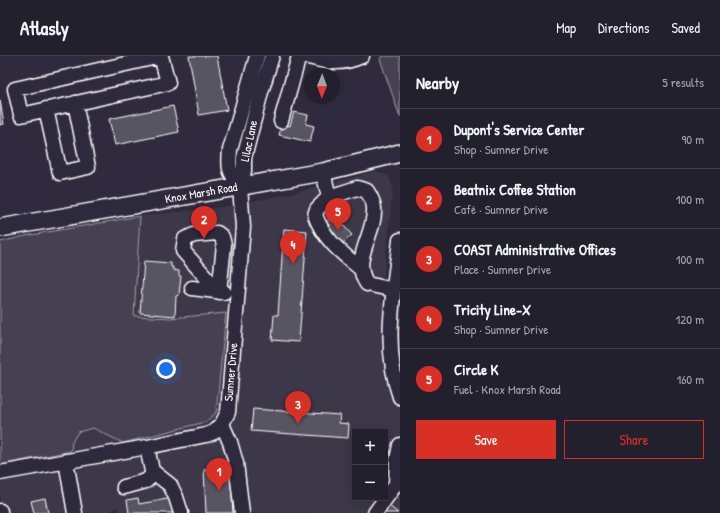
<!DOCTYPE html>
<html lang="en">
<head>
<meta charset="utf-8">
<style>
  body { margin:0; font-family:"Patrick Hand",sans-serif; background:#2b2836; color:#f1f3f6 }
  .controls { position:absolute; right:12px; bottom:12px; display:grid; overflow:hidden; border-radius:0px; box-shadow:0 2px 10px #0003 }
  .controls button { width:36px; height:36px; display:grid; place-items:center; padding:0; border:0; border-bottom:1px solid #403e4a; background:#23202e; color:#f1f3f6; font:20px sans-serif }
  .compass { position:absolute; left:304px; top:12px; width:36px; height:36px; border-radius:50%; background:#23202e; box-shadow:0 2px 10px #0003; rotate:181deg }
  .you { position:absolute; left:166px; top:313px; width:14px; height:14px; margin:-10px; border:3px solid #fff; border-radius:50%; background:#1a73e8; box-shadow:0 0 0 6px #1a73e833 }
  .badge { display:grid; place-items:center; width:26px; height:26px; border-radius:50%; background:#d93025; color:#fff; font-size:13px; font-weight:700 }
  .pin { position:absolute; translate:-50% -33px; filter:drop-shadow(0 1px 2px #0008) }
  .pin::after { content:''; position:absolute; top:21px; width:14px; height:12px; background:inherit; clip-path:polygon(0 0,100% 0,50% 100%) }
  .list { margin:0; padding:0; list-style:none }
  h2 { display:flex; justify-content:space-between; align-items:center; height:52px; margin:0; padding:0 16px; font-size:17px }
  h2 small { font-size:13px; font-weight:400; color:#a3a3aa }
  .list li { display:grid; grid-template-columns:26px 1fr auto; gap:12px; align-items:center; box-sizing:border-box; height:60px; padding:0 16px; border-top:1px solid #403e4a }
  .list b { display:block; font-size:15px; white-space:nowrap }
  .list p { margin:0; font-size:13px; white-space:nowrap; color:#a3a3aa }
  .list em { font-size:13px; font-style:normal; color:#a3a3aa }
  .actions { display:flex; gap:8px; padding:12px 16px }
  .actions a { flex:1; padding:9px 0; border:1px solid #d93025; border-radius:0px; text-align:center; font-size:14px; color:#d93025 }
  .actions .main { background:#d93025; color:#fff }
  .map { position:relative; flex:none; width:400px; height:457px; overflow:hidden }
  header { display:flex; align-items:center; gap:24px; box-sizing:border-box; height:56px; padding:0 20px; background:#23202e; border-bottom:1px solid #403e4a }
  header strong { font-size:19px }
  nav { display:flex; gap:22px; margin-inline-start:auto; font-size:14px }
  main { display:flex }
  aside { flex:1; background:#23202e }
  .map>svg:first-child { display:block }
</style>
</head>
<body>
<header>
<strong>Atlasly</strong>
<nav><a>Map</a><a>Directions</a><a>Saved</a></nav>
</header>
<main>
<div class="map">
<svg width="400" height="457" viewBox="0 0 400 457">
  <rect width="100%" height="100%" fill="#2f2a3d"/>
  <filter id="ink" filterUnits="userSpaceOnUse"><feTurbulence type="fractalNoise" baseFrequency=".025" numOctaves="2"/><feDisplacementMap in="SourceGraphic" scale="8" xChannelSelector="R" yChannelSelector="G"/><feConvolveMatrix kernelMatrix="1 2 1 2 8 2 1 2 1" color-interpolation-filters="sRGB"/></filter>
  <g filter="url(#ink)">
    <path fill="#3c3749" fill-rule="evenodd" d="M 377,115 L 389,121 L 393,132 L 381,246 L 400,250 L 400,457 L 120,457 L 118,451 L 107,457 L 0,457 L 0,409 L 71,395 L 72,386 L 77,376 L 93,372 L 123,386 L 226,257 L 171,262 L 134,260 L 140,160 L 222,151 L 293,137 ZM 355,376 L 385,376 L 385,442 L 355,442 Z"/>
    <path fill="#464152" stroke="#a2a0a8" d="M 382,0 L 400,0 L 400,61 L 380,3 Z
      M 140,160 L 134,260 L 171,262 L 226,257 L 216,357 L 205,366 L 123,387 L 93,372 L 78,376 L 72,386 L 71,395 L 0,409 L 0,186 L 25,180 Z"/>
    <path fill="#595564" stroke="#fff" d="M 189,0 L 217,0 L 227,54 L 199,59 Z
      M 0,44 L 4,68 L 0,69 Z
      M 173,50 L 179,76 L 115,89 L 109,63 Z
      M 294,56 L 308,59 L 306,68 L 314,70 L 310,86 L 279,79 L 282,68 L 290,70 Z
      M 334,159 L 352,179 L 338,191 L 320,171 Z
      M 284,173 L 307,175 L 299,286 L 272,284 L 274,259 L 278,259 Z
      M 144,205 L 171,207 L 171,211 L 173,211 L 173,214 L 179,215 L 179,220 L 181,220 L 179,239 L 176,240 L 175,260 L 140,257 Z
      M 253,353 L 340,359 L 339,367 L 349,368 L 348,382 L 251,375 Z
      M 230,412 L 233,457 L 206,457 L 204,414 Z
      M 45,442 L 48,457 L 34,457 L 31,445 Z
      M 138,442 L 139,448 L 173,442 L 176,457 L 129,457 L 127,444 Z
      M 388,449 L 398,457 L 382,457 Z"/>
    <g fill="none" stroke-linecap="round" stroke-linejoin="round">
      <g stroke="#fff" stroke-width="17">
        <path id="minor" d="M 161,0 L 168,27 L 21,59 L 15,33 L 161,0
          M 305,0 C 327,6 340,10 362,0
          M 46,53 L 60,117 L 88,111 L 75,47
          M 281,65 L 299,0
          M 323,116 L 329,141 L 357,132 L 367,135 C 370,140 374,146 374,152 C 376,178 350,203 367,228 L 394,234
          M 240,131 C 229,115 228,113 230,94 L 257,0
          M 329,141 L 317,153 L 315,159 C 324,184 342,197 361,213
          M 217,177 L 222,181 L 224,189 L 219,236 L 183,195 L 185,183 L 194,179 Z
          M 400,184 C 394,235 382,291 400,341
          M 192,232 L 224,236
          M 222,368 L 230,386 L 236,407 L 242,457
          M 147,391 L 152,415 L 170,429 L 176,441 L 181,457
          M 66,405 L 75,457
          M 0,417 L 147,391 L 206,379 L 212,377 L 222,368 L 228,356 L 243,171 L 240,131 L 244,115 L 244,102 L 261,36 L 272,0
          M 124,431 L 146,425 L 155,417
          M 0,455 L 0,457
          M 375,457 L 396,428 L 397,404 L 400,389"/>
      </g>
      <g stroke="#fff" stroke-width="20">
        <path id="major" d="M 0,172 L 323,116 L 400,97"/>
      </g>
      <use href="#minor" stroke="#2f2a3d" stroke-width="14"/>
      <use href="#major" stroke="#2f2a3d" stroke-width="17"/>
    </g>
  </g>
  <g text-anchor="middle" stroke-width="3.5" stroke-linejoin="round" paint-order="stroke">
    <g font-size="12" fill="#fff" stroke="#2f2a3d">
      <text transform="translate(249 85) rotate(-78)" y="4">Lilac Lane</text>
      <text transform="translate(201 137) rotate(-10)" y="4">Knox Marsh Road</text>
      <text transform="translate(231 316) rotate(-85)" y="4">Sumner Drive</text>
    </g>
  </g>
</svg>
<div class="controls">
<button>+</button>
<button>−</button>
</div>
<svg class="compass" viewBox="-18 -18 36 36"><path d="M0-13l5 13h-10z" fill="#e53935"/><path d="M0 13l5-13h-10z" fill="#a3a3aa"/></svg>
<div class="you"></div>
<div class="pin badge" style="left:219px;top:435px">1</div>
<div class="pin badge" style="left:204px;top:183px">2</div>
<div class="pin badge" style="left:298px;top:368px">3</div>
<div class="pin badge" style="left:293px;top:208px">4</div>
<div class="pin badge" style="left:338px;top:175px">5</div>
</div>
<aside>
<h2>Nearby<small>5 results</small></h2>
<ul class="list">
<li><span class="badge">1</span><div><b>Dupont's Service Center</b><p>Shop · Sumner Drive</p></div><em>90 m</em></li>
<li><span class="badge">2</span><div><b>Beatnix Coffee Station</b><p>Café · Sumner Drive</p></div><em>100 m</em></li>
<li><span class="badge">3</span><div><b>COAST Administrative Offices</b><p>Place · Sumner Drive</p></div><em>100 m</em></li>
<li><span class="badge">4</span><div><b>Tricity Line-X</b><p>Shop · Sumner Drive</p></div><em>120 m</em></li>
<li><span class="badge">5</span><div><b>Circle K</b><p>Fuel · Knox Marsh Road</p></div><em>160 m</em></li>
</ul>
<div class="actions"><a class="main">Save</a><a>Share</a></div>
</aside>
</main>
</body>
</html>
